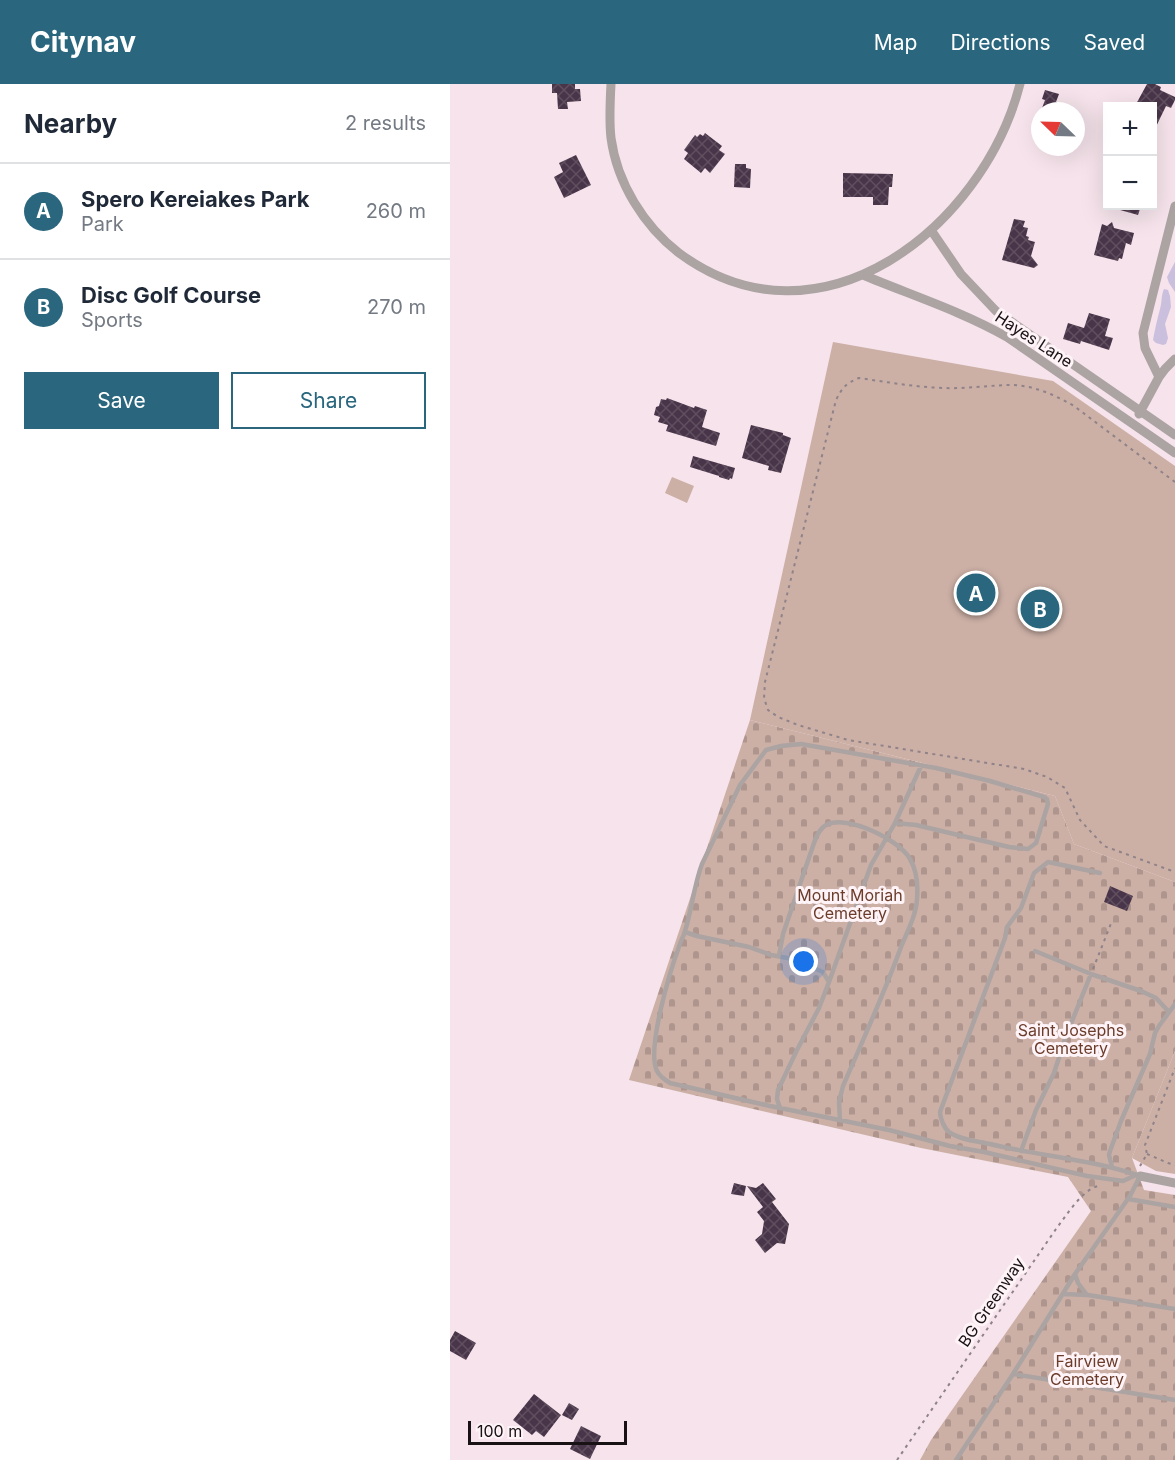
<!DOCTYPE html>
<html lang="en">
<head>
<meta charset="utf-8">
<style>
  body { margin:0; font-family:Inter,sans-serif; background:#f2f2f3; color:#1f2937 }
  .controls { position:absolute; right:18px; top:18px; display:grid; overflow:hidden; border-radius:0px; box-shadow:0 6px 24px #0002 }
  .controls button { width:54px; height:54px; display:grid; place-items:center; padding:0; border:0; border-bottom:2px solid #e0e1e3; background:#fff; color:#1f2937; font:30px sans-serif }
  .compass { position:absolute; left:581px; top:18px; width:54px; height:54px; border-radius:50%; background:#fff; box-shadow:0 6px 24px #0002; rotate:293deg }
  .scale { position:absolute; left:18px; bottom:15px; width:159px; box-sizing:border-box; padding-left:6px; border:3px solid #181215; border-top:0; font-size:16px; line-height:21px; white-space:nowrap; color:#181215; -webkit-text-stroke:4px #fef3f7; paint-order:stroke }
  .you { position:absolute; left:354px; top:878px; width:21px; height:21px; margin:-15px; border:4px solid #fff; border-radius:50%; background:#1a73e8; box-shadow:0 0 0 9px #1a73e833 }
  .badge { display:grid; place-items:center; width:39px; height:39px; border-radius:50%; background:#2a677e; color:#fff; font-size:20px; font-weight:700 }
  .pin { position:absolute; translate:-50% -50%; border:3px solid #fff; box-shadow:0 2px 6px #0006 }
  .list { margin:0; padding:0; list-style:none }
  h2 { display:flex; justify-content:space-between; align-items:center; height:78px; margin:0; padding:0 24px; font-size:26px }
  h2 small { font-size:20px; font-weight:400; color:#747a83 }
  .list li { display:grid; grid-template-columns:39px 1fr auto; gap:18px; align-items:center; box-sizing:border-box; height:96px; padding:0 24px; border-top:2px solid #e0e1e3 }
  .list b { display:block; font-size:22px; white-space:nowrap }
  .list p { margin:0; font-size:20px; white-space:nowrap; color:#747a83 }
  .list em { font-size:20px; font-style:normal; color:#747a83 }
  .actions { display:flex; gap:12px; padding:18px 24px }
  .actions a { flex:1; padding:14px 0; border:2px solid #2a677e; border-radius:0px; text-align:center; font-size:21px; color:#2a677e }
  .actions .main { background:#2a677e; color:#fff }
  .map { position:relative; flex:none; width:725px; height:1376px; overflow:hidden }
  header { display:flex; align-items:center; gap:36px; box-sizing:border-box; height:84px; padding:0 30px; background:#2a677e; color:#fff }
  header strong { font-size:28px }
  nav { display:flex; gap:33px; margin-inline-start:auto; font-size:21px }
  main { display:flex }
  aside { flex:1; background:#fff }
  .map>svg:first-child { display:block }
</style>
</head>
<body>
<header>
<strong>Citynav</strong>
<nav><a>Map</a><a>Directions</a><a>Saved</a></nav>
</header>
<main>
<aside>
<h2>Nearby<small>2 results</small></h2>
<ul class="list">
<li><span class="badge">A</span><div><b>Spero Kereiakes Park</b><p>Park</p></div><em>260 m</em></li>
<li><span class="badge">B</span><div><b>Disc Golf Course</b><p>Sports</p></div><em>270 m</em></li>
</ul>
<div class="actions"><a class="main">Save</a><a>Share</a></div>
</aside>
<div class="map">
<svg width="725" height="1376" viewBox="0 0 725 1376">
  <defs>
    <pattern id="cemetery-stones" width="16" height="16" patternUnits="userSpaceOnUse" patternTransform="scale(1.5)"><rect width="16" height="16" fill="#ccb0a6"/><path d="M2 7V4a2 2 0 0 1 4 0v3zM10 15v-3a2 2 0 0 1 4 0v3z" fill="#ae968e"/></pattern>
    <pattern id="building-cross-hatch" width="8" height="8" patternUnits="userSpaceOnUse" patternTransform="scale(1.5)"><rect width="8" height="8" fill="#493549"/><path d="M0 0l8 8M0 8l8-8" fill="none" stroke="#604f5f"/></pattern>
  </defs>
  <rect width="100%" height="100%" fill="#f6e3eb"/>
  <path fill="url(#cemetery-stones)" d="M 300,636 L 605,712 L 624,760 L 725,798 L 725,967 L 682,1074 L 694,1106 L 725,1111 L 725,1376 L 470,1376 L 481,1356 L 641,1127 L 618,1093 L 471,1064 L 179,996 Z"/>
  <path fill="#ccb0a6" d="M 383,258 L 603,297 L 725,382 L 725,798 L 624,760 L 605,712 L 300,636 Z
    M 222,393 L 244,402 L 237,419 L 215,409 Z
    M 725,967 L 725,1090 L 706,1087 L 682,1074 Z"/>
  <path fill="#cac0de" d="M 725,178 L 725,208 L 719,199 L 717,193 Z
    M 714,205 L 718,206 L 720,212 L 721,223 L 715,240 L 718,254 L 716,260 L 713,261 L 706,259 L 703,256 C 705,245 707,236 710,225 C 712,218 711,212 714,205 Z"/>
  <path fill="url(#building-cross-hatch)" d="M 102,0 L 125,0 L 125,5 L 130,5 L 131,17 L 117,18 L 118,25 L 108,25 L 107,9 L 102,9 Z
    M 697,0 L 705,0 L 711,3 L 710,6 L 725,13 L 725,16 L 721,24 L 716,22 L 702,51 L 702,22 L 685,22 Z
    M 595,6 L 609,10 L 606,18 L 613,20 L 610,27 L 591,27 L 595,16 L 592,15 Z
    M 255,49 L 272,62 L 269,66 L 275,70 L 260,89 L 255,84 L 251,89 L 234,75 L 238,69 L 234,66 L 245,51 L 247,53 L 250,50 L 253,52 Z
    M 126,71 L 141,101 L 114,114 L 104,93 L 113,88 L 109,79 Z
    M 285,80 L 296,80 L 296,84 L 301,85 L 300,104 L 284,103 Z
    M 393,89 L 443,90 L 442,103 L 439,103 L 438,121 L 423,121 L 423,113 L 393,113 Z
    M 663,122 L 691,122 L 688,131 L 663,124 Z
    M 564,135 L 575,137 L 573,143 L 578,144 L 576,152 L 579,153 L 578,156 L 585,158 L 581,172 L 588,181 L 584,184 L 552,176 Z
    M 662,138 L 664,144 L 684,149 L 681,161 L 676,159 L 672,175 L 669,174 L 668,177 L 644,171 L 652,140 L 657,142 Z
    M 639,229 L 660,235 L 655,252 L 663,254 L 659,266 L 631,257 L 630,260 L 613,255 L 618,239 L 634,244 Z
    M 217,314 L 244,324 L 245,322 L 257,326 L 252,343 L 270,349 L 266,362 L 216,347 L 218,341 L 208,338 L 210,333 L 204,331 L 206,323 L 209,322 L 211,315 L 216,316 Z
    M 301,341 L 333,349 L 333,351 L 341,354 L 331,389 L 318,386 L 319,382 L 292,374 Z
    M 243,372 L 285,384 L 282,395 L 280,394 L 279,396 L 269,393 L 269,392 L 240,383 Z
    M 660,802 L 683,812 L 677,827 L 654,818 Z
    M 284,1099 L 296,1102 L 294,1112 L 281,1110 Z
    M 313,1099 L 326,1115 L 322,1118 L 339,1140 L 335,1160 L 327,1159 L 315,1169 L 305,1156 L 312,1150 L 314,1137 L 307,1128 L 313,1123 L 297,1102 L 306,1104 Z
    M 5,1247 L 26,1259 L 16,1276 L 0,1267 L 0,1256 Z
    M 84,1310 L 111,1331 L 94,1353 L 86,1347 L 82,1351 L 63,1336 Z
    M 119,1319 L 129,1325 L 122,1336 L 112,1331 Z
    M 131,1342 L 151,1352 L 140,1375 L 120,1365 Z"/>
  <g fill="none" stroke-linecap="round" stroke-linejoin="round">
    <path stroke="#8f8288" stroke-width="2" stroke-dasharray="3 4.5" stroke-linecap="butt" d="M 725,398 L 624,322 C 605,311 585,302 563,301 C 540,301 516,305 493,304 C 464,303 437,298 409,294 C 396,299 392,304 386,316 L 315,598 L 314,614 L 318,626 L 328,633 L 348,641 L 398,656 L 574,685 L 597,693 L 615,704 L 630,736 L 654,762 L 725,788
      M 643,885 L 662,837
      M 697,1070 L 718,1079 L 725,1081
      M 690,1082 L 697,1070 L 695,1061 L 725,984
      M 447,1376 L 606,1145 C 616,1132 632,1106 648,1102"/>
    <path stroke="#aca3a3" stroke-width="4.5" d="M 445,739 L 471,682
      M 235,848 L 247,852 L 299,863 L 321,871 L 343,875 L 373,888 L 379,898
      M 585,867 L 641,890 L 691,907 L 706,914 L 719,928
      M 329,872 L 333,850 L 364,759 C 366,753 369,745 376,741 C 397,730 450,756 460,775 C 467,787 468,803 467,815 C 466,832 457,848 451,863 C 434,910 413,956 393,1002 L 389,1018 L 390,1036
      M 330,1024 L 327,1015 L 328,1006 L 347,966 L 369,924 L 379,898 L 421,781 L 445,739 L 466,741 L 559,763 L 578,765 L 586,759 L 598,720 L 597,715 L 594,713 L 540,697 L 486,684 L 351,660 L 331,662 L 316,666 L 290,701 L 252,780 C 244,801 242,825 235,847 C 234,852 231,856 230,860 C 221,884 196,965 207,987 C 210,993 215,996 220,999 L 320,1022 L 330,1024 L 439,1046 L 500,1062 L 534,1068 L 637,1092 L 673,1097 L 686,1091
      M 571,1067 L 586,1026 L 604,989 L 616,952 L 641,890
      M 662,1083 L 659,1071 L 660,1067 L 671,1037 L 700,970 L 705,949 L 709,942 L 725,920
      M 678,1115 L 725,1123
      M 625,1190 L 628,1199 L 637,1211
      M 613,1210 L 638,1211 L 725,1225
      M 563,1290 L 725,1316
      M 506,1376 L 563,1290 L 625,1190 L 680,1112 L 690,1092 C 641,1075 589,1072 540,1060 C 527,1057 510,1056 499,1048 C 494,1044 490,1034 490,1028 L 555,854 L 557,843 L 571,824 L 584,789 L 598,778 L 650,789"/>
    <path stroke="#aca3a3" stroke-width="9" d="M 161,0 C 160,18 159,37 161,54 C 167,99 194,142 229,169 C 369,273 533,144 570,0
      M 481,146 L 511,190 L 546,227 L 725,351
      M 413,191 C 461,211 511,227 557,253 L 725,369
      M 709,293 L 715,285 L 725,275
      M 689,330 L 709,293 L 695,264 L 693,249 L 725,122
      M 690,1092 L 725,1099"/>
  </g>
  <g text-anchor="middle" stroke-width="6" stroke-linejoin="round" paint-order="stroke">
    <g font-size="16" fill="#181215" stroke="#fef3f7">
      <text transform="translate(584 255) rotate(33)" y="6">Hayes Lane</text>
      <text transform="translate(541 1218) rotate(-56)" y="6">BG Greenway</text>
    </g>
    <g font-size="16" fill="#6b3c2a" stroke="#fef3f7">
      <text x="400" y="817">Mount Moriah<tspan x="400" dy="18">Cemetery</tspan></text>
      <text x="621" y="952">Saint Josephs<tspan x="621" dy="18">Cemetery</tspan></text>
      <text x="637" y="1283">Fairview<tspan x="637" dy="18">Cemetery</tspan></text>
    </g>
  </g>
</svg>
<div class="controls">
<button>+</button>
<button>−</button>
</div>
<svg class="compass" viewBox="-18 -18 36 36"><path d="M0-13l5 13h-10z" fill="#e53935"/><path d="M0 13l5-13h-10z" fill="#747a83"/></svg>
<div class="scale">100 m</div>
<div class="you"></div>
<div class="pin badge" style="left:526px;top:509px">A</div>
<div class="pin badge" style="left:590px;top:525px">B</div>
</div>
</main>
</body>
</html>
